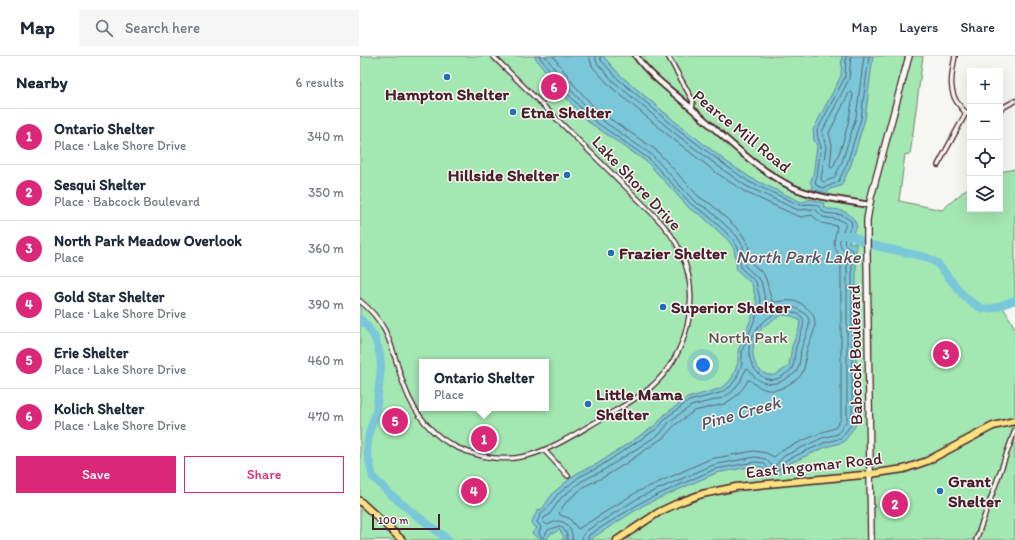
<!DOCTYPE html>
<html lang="en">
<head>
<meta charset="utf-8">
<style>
  body { margin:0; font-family:Itim,sans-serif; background:#f6f6f7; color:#1f2937 }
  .controls { position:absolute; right:12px; top:12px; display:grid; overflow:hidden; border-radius:0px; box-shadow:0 4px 16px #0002 }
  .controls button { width:36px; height:36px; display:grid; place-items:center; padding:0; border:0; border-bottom:1px solid #e0e1e3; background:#fff; color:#1f2937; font:20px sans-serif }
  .scale { position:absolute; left:12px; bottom:10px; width:68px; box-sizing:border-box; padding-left:4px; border:2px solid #4a1f2b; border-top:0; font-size:11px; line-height:14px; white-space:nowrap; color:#4a1f2b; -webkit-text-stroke:3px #f6f6f2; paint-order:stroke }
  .you { position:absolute; left:343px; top:309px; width:14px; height:14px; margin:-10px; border:3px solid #fff; border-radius:50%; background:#1a73e8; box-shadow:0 0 0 6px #1a73e833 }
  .badge { display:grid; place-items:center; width:26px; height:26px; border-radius:50%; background:#db2777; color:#fff; font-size:13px; font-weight:700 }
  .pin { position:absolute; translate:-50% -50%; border:2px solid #fff; box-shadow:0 1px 4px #0006 }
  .popup { position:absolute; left:59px; top:303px; width:130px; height:52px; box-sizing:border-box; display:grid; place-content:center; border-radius:0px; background:#fff; filter:drop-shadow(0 1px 3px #0005); font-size:13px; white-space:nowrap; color:#747a83 }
  .popup b { font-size:15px; color:#1f2937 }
  .popup::after { content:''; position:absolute; left:50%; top:100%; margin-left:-8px; border:8px solid transparent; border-top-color:#fff }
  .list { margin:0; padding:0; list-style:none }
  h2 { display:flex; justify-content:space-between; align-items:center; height:52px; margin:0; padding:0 16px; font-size:17px }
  h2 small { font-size:13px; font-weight:400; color:#747a83 }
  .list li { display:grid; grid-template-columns:26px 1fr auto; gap:12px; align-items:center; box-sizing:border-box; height:56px; padding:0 16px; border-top:1px solid #e0e1e3 }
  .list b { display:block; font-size:15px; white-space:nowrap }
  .list p { margin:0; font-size:13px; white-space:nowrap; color:#747a83 }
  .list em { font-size:13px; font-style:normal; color:#747a83 }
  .actions { display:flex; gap:8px; padding:12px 16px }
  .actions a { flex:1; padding:9px 0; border:1px solid #db2777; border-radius:0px; text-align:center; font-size:14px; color:#db2777 }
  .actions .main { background:#db2777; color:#fff }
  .icon { flex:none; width:22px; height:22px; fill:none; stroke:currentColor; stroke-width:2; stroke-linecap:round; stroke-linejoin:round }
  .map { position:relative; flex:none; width:655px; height:484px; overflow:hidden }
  header { display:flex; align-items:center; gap:24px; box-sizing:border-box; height:56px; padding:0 20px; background:#fff; border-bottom:1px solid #e0e1e3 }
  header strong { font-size:19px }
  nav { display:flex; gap:22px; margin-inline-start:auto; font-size:14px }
  .search { width:280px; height:36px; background:#f6f6f7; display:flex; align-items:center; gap:10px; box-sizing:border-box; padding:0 14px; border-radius:0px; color:#747a83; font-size:15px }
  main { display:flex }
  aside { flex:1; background:#fff }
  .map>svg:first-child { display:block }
</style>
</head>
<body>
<header>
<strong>Map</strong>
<div class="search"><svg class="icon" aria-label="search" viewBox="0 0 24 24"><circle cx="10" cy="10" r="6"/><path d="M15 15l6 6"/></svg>Search here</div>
<nav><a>Map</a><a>Layers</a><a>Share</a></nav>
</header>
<main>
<aside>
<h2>Nearby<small>6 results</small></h2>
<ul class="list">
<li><span class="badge">1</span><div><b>Ontario Shelter</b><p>Place · Lake Shore Drive</p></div><em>340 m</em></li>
<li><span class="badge">2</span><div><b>Sesqui Shelter</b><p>Place · Babcock Boulevard</p></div><em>350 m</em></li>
<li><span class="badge">3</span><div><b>North Park Meadow Overlook</b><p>Place</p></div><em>360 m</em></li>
<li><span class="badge">4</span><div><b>Gold Star Shelter</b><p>Place · Lake Shore Drive</p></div><em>390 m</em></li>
<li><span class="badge">5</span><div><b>Erie Shelter</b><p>Place · Lake Shore Drive</p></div><em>460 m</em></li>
<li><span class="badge">6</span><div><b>Kolich Shelter</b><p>Place · Lake Shore Drive</p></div><em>470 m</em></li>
</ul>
<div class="actions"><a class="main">Save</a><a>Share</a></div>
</aside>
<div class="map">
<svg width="655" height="484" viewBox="0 0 655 484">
  <rect width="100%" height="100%" fill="#f6f6f2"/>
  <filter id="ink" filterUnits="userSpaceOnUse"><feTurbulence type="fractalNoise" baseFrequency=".025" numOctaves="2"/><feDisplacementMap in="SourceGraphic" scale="8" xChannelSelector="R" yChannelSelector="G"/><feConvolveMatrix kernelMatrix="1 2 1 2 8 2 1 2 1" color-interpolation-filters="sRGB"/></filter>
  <g filter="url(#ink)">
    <path fill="#a3e7b2" stroke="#76836e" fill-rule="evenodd" d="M 0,0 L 563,0 L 550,99 L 545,98 L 539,145 L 582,154 L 610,130 L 610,153 L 640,153 L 640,116 L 655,113 L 655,243 L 643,251 L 655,272 L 655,366 L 653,371 L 655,371 L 655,484 L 0,484 ZM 62,306 L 186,306 L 186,352 L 62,352 Z"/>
    <path fill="#7ac7d9" stroke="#678493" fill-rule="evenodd" d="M 174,0 L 243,0 L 260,19 L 317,67 L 367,106 L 391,122 L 441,146 L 446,145 L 449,143 L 464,147 L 464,150 L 467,153 C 481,153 493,156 497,171 L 491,179 L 489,187 L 496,187 L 496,366 L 495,370 L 484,386 L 466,391 L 428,408 L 420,418 L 408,420 L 402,411 L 395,410 L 356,417 L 284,449 L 229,484 L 202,484 L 204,481 L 199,473 L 195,477 L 191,477 L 187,483 L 178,483 L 172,477 L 177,472 L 172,469 L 173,463 L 178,454 L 182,453 L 194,436 L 217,417 L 237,408 L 296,369 L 304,359 L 327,342 L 359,333 L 367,328 L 372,322 L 378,307 L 378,295 L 397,248 L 392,228 L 377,214 L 374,193 L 369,185 L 342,160 L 330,153 L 287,106 L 227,65 L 204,39 ZM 422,259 L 432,260 L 440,265 L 439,273 L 432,290 L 429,310 L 415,319 C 413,319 408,319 406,318 C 390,312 390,288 399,276 C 405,268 413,264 422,259 Z
      M 482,0 L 513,0 L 505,63 L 491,109 L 481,130 L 470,133 L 467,137 L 452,133 L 453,130 L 450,127 L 453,119 L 457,90 L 454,84 L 453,74 L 481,20 Z"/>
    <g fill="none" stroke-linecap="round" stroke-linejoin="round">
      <path stroke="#5d6271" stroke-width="1" d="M 179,0 L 207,37 L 230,62 L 289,103 L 332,149 L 345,157 L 372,182 L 378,192 L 381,212 L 396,226 L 401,248 L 382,295 L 382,308 L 376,323 L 370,331 L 360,337 L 329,345 L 307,361 L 298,372 L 239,411 L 219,421 L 197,439 L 185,455 L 181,458 L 177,466 L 181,471 L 179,477 L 181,481 L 184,481 L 188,474 L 199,470 L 202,471 L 207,478 L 207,484
        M 185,0 L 211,34 L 233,58 L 292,99 L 335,146 L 348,153 L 376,179 L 383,190 L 385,210 L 401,225 L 406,247 L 405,256 L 407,257 C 419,251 429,247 441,255 C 445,257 448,260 449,264 C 450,275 443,284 441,294 C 440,300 440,309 437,315 C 435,318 430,320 427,322 C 412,332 398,328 388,313 L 386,313 L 380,326 L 372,336 L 362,342 L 331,350 L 310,365 L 301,377 L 242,415 L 222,425 L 201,442 L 189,459 L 184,462 L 183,465 L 187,469 C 191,468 194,465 199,465 C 207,465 214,477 212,484
        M 193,0 L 215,30 L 237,54 L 296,94 L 339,141 L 352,149 L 380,175 L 388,188 L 391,207 L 403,217 L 406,223 L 412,246 C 419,246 426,244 433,245 C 438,245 441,247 444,250 C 463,262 453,277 447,293 C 445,301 446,310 442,317 C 440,322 435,324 431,327 C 416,337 404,337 390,324 L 388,324 L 384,331 L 375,341 L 364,348 L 334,355 L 315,369 L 304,381 L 265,408 L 244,421 L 225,430 L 206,446 L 199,457 L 200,459 L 209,462 L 218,473 L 277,436 L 350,403 L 394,395 L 406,397 L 414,401 L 422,394 L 460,377 L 475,372 L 481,363 L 481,201 C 470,188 475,185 477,170 L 461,167 L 452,159 L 441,161 L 435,159 L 385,136 L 358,118 L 308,79 L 250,30 L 232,10 L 229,0
        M 486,0 L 485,21 L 457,75 L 458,83 L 461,90 L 457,120 L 455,126 L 457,130 L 464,132 L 478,126 L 487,108 L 501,62 L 509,0
        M 491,0 L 489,23 L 462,76 L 466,91 L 461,124 L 463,126 L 474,122 L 482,106 L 496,61 L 504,0
        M 491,36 L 493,38 C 490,62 484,89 473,111 L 471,112 L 470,110 L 472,89 L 469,77 L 489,37 Z
        M 422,255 C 455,256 442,272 436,291 C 434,298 435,306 432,313 C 428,316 422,322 416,323 C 410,325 403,322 399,318 C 376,296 396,263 422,255 Z
        M 222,484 L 223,479 L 226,475 L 280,441 L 353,409 L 395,401 L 406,403 L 412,410 L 415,410 L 424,400 L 462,382 L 478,378 L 487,364 L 487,198 C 473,184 483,181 486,167 L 480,164 L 463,161 L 456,154 L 453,153 L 438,154 L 386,130 L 362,113 L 312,75 L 254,26 L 237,7 L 235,0
        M 227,484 L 229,479 L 282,446 L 355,413 L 395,406 L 404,407 L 410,415 L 418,414 L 426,404 L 464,387 L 481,382 L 491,369 L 492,365 L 492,194 C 490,192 487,192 486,190 C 481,184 489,174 492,170 L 491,165 L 482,159 L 465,157 L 457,149 L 450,148 L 440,149 L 389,126 L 365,109 L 315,71 L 257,22 L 241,4 L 240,0"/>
      <path stroke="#7ac7d9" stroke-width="8" d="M 480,179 L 491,179 L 507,188 L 566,201 L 577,207 L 602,238 L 611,246 L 623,253 L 634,252 L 655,244
        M 0,263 L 7,270 L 15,282 L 20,299 L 21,312 L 16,356 L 9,377 L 7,395 L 13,421 L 29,437 L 52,456 L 89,484"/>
      <g stroke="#4a1f2b" stroke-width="6">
        <path id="minor" d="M 308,0 L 333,45 L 332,53
          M 595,0 C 592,17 587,36 600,50 C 603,54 605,57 610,58
          M 640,53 L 655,45
          M 578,109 L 606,57
          M 0,245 C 32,270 32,298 45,332 C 54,357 73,381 98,392 C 155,417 188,394 236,366 C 254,355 274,345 290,332 C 327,300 342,243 321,197 C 315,182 305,170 293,158 L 133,0
          M 185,395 L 208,420
          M 616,484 L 655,374"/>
      </g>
      <g stroke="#4a1f2b" stroke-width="8">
        <path id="tertiary" d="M 276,0 C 291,21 312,35 331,52 C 363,79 395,113 432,131 C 456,142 484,144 509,149"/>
      </g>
      <g stroke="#4a1f2b" stroke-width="8">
        <path id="secondary" d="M 511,484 L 507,200 L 507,164 L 511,141 L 549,0"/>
      </g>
      <g stroke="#4a1f2b" stroke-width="9">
        <path id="primary" d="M 0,445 L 42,484
          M 257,484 L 299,456 L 320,446 L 342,438 L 376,431 L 503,419 L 544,413 L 567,405 L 633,370 L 655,365"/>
      </g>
      <use href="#minor" stroke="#f6f6f2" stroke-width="3.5"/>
      <use href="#tertiary" stroke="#f6f6f2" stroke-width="4.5"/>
      <use href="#secondary" stroke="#f6f6f2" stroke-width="5.5"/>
      <use href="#primary" stroke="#fbe180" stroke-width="6"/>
    </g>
  </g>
  <g fill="#1f6fb2" stroke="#f6f6f2" stroke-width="1.5">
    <circle cx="87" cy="21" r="4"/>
    <circle cx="153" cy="56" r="4"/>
    <circle cx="207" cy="119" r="4"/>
    <circle cx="251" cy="197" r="4"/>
    <circle cx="303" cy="251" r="4"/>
    <circle cx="228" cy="348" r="4"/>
    <circle cx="580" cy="435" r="4"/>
  </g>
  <g text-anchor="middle" stroke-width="3" stroke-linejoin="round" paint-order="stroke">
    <g font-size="17" font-weight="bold" fill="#4a1f2b" stroke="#f6f6f2" text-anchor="start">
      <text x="87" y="44" text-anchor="middle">Hampton Shelter</text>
      <text x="161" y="62">Etna Shelter</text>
      <text x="199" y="125" text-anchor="end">Hillside Shelter</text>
      <text x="259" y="203">Frazier Shelter</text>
      <text x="311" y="257">Superior Shelter</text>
      <text x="236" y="344">Little Mama<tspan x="236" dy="20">Shelter</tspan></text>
      <text x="588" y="431">Grant<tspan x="588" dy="20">Shelter</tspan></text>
    </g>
    <g font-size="17" fill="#4a1f2b" stroke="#f6f6f2">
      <text transform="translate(382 75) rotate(39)" y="6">Pearce Mill Road</text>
      <text transform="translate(277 127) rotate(47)" y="6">Lake Shore Drive</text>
      <text transform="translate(495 299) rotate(-91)" y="6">Babcock Boulevard</text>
      <text transform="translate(454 409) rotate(-6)" y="6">East Ingomar Road</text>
    </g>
    <g font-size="17" fill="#60514d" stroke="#f6f6f2">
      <text x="388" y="287">North Park</text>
    </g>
    <g font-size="18" font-style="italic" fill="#58515f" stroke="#f6f6f2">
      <text x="438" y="207">North Park Lake</text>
      <text transform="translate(380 357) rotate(-16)" y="6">Pine Creek</text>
    </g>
  </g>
</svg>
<div class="controls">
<button>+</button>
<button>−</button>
<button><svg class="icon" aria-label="locate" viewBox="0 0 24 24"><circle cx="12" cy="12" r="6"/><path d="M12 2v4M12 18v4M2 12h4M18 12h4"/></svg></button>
<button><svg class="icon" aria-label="layers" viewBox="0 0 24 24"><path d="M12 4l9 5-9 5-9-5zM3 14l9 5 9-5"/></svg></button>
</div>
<div class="scale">100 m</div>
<div class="you"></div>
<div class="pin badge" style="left:124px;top:383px">1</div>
<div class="popup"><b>Ontario Shelter</b>Place</div>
<div class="pin badge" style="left:535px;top:448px">2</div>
<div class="pin badge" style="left:586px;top:298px">3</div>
<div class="pin badge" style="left:114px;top:435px">4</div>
<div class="pin badge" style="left:35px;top:365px">5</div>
<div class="pin badge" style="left:194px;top:31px">6</div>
</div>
</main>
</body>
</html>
